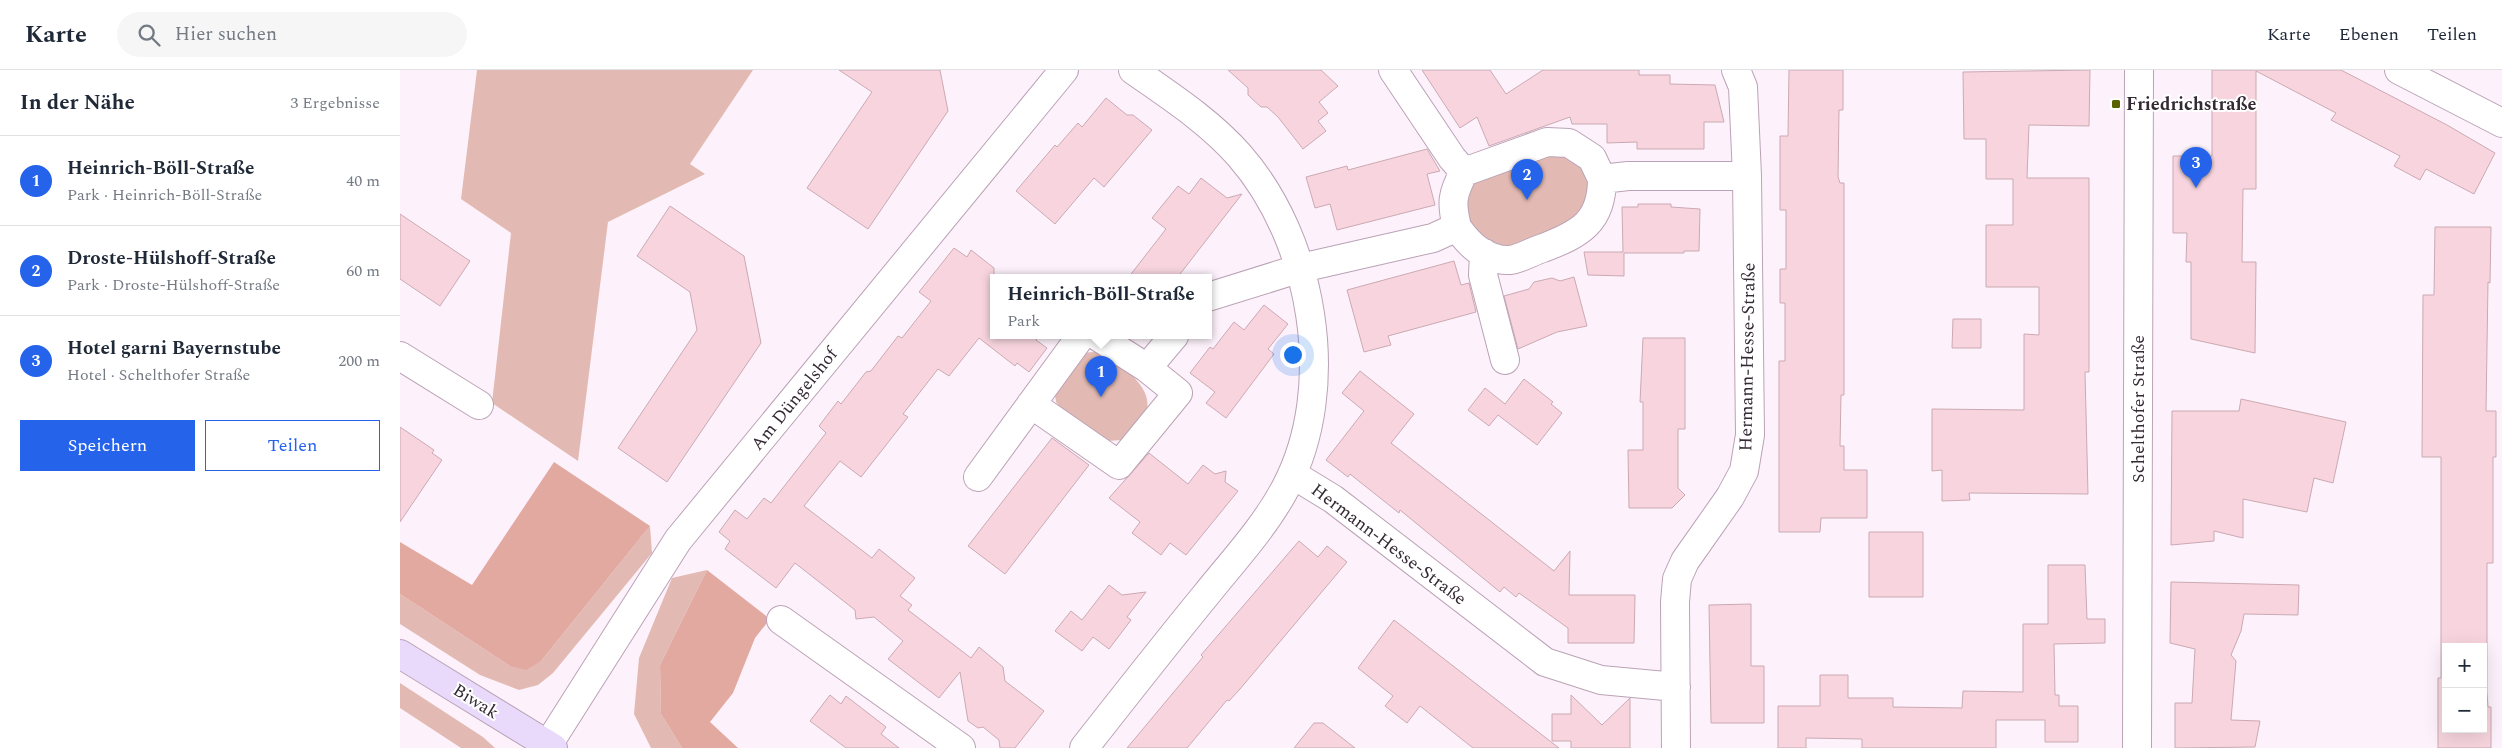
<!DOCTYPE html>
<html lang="de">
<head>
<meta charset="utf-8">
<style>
  body { margin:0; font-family:Spectral,serif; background:#f6f6f7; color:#1f2937 }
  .controls { position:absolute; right:15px; bottom:15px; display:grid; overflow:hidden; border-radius:0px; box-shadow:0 5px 20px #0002 }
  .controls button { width:45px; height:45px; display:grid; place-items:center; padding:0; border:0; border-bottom:1px solid #e0e1e3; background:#fff; color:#1f2937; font:25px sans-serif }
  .you { position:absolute; left:892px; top:284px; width:18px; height:18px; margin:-12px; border:4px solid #fff; border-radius:50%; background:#1a73e8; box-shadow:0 0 0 8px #1a73e833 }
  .badge { display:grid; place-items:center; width:32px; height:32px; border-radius:50%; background:#2563eb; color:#fff; font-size:16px; font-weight:700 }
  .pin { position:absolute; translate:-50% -41px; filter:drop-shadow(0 1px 2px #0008) }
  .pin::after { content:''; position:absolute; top:26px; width:18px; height:15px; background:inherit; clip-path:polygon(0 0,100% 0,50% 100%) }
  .popup { position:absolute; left:590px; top:204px; width:222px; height:65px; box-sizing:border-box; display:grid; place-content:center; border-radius:0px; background:#fff; filter:drop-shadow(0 1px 4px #0005); font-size:16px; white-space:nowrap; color:#747a83 }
  .popup b { font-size:19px; color:#1f2937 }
  .popup::after { content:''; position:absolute; left:50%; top:100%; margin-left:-10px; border:10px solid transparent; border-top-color:#fff }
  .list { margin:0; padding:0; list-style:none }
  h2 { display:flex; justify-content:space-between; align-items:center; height:65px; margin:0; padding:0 20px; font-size:21px }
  h2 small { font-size:16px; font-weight:400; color:#747a83 }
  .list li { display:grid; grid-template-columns:32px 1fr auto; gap:15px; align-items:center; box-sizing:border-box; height:90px; padding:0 20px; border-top:1px solid #e0e1e3 }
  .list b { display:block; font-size:19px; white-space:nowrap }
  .list p { margin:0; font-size:16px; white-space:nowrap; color:#747a83 }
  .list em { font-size:16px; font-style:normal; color:#747a83 }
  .actions { display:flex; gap:10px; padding:15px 20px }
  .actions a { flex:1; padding:11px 0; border:1px solid #2563eb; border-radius:0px; text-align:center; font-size:18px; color:#2563eb }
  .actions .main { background:#2563eb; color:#fff }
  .icon { flex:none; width:28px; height:28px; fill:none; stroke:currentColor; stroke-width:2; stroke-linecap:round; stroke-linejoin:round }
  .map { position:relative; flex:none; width:2102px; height:678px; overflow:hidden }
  header { display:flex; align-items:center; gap:30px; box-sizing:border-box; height:70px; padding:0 25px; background:#fff; border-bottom:1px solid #e0e1e3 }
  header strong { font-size:24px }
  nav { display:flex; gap:28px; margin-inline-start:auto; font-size:18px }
  .search { width:350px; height:45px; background:#f6f6f7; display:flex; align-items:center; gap:12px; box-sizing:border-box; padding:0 18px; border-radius:28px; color:#747a83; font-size:19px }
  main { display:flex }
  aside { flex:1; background:#fff }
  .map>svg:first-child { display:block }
</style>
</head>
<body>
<header>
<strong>Karte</strong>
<div class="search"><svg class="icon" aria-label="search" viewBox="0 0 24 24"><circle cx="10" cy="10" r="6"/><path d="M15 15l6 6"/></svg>Hier suchen</div>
<nav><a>Karte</a><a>Ebenen</a><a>Teilen</a></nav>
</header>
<main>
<aside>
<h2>In der Nähe<small>3 Ergebnisse</small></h2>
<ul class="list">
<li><span class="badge">1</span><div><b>Heinrich-Böll-Straße</b><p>Park · Heinrich-Böll-Straße</p></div><em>40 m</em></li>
<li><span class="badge">2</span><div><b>Droste-Hülshoff-Straße</b><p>Park · Droste-Hülshoff-Straße</p></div><em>60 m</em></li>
<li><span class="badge">3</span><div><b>Hotel garni Bayernstube</b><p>Hotel · Schelthofer Straße</p></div><em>200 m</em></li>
</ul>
<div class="actions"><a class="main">Speichern</a><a>Teilen</a></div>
</aside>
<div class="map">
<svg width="2102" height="678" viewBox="0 0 2102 678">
  <rect width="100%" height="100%" fill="#fdf2fb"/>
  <path fill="#e2bab3" d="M 77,0 L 353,0 L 290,94 L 305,104 L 208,152 L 178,391 L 92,333 L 111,163 L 61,129 Z
    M 1158,82 C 1191,98 1196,112 1182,146 L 1117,176 L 1097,178 L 1066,153 C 1066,147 1064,139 1064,133 C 1068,99 1131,90 1158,82 Z
    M 695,282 C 719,293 763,320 742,351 C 737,358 728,364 722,370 L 707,371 L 665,343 L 656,332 L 654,317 L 680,283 Z
    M 250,456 L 252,483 L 153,603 L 138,615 L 119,620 L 80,605 L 0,554 L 0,524 L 110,596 L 141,591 Z
    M 307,500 L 260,595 L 261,644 L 282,678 L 251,678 L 234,644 L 239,588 L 272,508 Z
    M 0,613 L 83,667 L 95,678 L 61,678 L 0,638 Z"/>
  <path fill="#e1a9a0" d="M 154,392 L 250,456 L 141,591 L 126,600 L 110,596 L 0,524 L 0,472 L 72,515 Z
    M 307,500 L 370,549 L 355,568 L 333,623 L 310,652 L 338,678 L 282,678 L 261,644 L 260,595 Z"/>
  <path fill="#f8d5de" stroke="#cba9b2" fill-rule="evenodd" d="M 439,0 L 540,0 L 548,41 L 468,159 L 407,118 L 472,22 Z
    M 828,0 L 921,0 L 938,16 L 919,32 L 928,43 L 918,51 L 926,61 L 903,79 L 878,47 L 867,37 L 861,37 L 848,25 L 848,18 Z
    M 1022,0 L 1090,0 L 1106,24 L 1143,0 L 1239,0 L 1239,5 L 1270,5 L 1270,14 L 1315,15 L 1324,52 L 1304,52 L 1304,79 L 1237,79 L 1237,72 L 1207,73 L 1207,54 L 1172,54 L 1170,47 L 1089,76 L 1077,47 L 1060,58 Z
    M 1389,0 L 1443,0 L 1443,40 L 1439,40 L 1438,107 L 1440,113 L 1444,113 L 1444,325 L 1441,325 L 1440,376 L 1444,376 L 1444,400 L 1467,400 L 1467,448 L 1421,448 L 1420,462 L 1379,462 L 1379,291 L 1385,291 L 1385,233 L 1380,233 L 1380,199 L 1386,199 L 1386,140 L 1380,140 L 1380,66 L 1388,66 Z
    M 1690,0 L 1689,56 L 1629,55 L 1627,108 L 1689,108 L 1689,302 L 1685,302 L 1688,424 L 1569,423 L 1570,430 L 1542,431 L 1542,400 L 1532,401 L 1532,339 L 1624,340 L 1624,264 L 1639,265 L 1639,217 L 1586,217 L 1586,155 L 1613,155 L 1613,109 L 1586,109 L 1586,69 L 1564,69 L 1563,2 Z
    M 1812,0 L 1941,0 L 2047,55 L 2095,83 L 2074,124 L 2026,99 L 2020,110 L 1994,96 L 2000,86 L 1931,50 L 1936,43 L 1856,1 L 1856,119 L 1843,119 L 1842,192 L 1856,192 L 1855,283 L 1791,269 L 1791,192 L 1786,192 L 1787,163 L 1773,163 L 1773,86 L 1812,86 Z
    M 706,28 L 727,45 L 733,45 L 752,60 L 704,117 L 694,108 L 655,154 L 616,121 L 655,75 L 657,77 L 678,53 L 682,57 Z
    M 1027,79 L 1040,101 L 1027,104 L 1035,135 L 937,160 L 930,134 L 915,138 L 906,107 L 947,96 L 948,100 Z
    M 801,108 L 827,128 L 842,124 L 777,208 L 728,208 L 766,159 L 752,148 L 778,116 L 789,124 Z
    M 1238,134 L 1271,134 L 1271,137 L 1300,139 L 1299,181 L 1284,181 L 1284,183 L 1224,183 L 1224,206 L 1188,205 L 1184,182 L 1223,182 L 1222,137 L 1238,137 Z
    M 270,136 L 344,186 L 361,273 L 267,412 L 218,378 L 297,260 L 290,222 L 237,186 Z
    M 0,144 L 70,191 L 40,236 L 0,209 Z
    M 2035,157 L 2091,157 L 2090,213 L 2088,212 L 2086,341 L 2096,341 L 2096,387 L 2093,387 L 2093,493 L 2087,493 L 2087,622 L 2088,637 L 2091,637 L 2091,678 L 2038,678 L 2038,608 L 2041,608 L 2041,387 L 2022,387 L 2023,225 L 2034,225 ZM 2046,577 L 2083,577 L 2083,659 L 2046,659 Z
    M 554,178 L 567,187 L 571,180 L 594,198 L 594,266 L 639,266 L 636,270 L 647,278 L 629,302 L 617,293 L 615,296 L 579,268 L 549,306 L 538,299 L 503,344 L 508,347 L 461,407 L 440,391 L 404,436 L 472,488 L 479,479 L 515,508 L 500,526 L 512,535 L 508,540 L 571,588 L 579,577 L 603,597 L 605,611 L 644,641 L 615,678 L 600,678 L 599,670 L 583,657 L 578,658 L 568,651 L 560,602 L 539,628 L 488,589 L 503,571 L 474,547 L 456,549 L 455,540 L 395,493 L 376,518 L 325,479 L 330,471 L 319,462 L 335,440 L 347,449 L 364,428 L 371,433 L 426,363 L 419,356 L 438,331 L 441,334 L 466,302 L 471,301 L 498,266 L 502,268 L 531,231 L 519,222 Z
    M 1054,191 L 1061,215 L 1069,213 L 1076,242 L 988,266 L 991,275 L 964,282 L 947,220 Z
    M 1174,207 L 1187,256 L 1157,262 L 1118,279 L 1104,226 L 1129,219 L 1134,212 L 1152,208 L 1160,211 Z
    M 864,235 L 888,254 L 868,279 L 874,284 L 826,348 L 806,333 L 815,322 L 790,303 L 810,277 L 813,279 L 834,252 L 844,260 Z
    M 1553,249 L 1581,249 L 1581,278 L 1552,278 Z
    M 1243,268 L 1285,268 L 1285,359 L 1278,359 L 1278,418 L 1285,425 L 1272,438 L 1229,438 L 1228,380 L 1243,380 L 1243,332 L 1240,332 Z
    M 960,301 L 1014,344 L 991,373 L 1154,501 L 1170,481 L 1169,525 L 1235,525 L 1234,573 L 1168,573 L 1168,558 L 1119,523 L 1116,527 L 1104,517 L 1100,522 L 1000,440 L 999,443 L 950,404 L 948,407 L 926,390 L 964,341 L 942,323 Z
    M 1124,309 L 1153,332 L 1151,334 L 1162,343 L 1137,375 L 1098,345 L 1089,356 L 1068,340 L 1085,318 L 1105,334 Z
    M 1841,329 L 1946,352 L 1933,413 L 1914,408 L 1907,442 L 1843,429 L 1843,468 L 1814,461 L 1814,471 L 1771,475 L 1772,341 L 1839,341 Z
    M 0,357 L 34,380 L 32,383 L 42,390 L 0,452 Z
    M 652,368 L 689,395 L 605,504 L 568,476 Z
    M 749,383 L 788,414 L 803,395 L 815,404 L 826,401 L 825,412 L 838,421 L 786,485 L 770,473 L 761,485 L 732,463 L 740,452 L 709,428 Z
    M 1469,462 L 1523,462 L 1523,527 L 1469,527 Z
    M 899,471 L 918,487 L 927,476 L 947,492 L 840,619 L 829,631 L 827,630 L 787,678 L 727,678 L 803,587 L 801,585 Z
    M 1648,495 L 1685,495 L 1687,549 L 1705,549 L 1705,573 L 1654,574 L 1655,625 L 1659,625 L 1659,636 L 1678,636 L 1678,672 L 1645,672 L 1645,650 L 1596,650 L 1596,678 L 1462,678 L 1462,669 L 1406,668 L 1406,678 L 1378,678 L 1378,636 L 1420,636 L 1420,605 L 1448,605 L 1448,628 L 1493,628 L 1493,637 L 1562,638 L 1563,621 L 1623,622 L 1623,554 L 1648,554 Z
    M 1771,512 L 1899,515 L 1898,545 L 1844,544 L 1841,561 L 1831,585 L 1836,591 L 1831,650 L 1860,651 L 1855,677 L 1775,678 L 1775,633 L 1792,633 L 1795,579 L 1770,573 Z
    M 709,515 L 722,525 L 746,522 L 727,547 L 731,550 L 709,579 L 693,567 L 682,581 L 655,561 L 671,541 L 682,550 Z
    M 1351,534 L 1351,596 L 1364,596 L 1364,653 L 1311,653 L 1309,535 Z
    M 994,550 L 1102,634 L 1159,678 L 1073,678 L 1020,636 L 1007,653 L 985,636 L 993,626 L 958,598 Z
    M 430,625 L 441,634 L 446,626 L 486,657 L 481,664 L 499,678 L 446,678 L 410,651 Z
    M 1171,625 L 1202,655 L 1230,628 L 1230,678 L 1171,678 L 1171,671 L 1152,671 L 1152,644 L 1171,644 Z
    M 914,653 L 923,653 L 955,678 L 894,678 Z"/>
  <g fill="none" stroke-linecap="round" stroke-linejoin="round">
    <g stroke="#bba2b6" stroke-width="30">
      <path id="street" d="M 993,0 L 1052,88 L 1064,102
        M 1999,0 L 2102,53
        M 1057,157 C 1069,175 1086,191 1110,190 C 1120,189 1133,181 1143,178 C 1180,164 1202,152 1202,109
        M 1084,183 L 1083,205 L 1105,290
        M 808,227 L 901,198 L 1033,168 L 1057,157 C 1051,133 1052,124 1064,102 L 1147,72 L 1169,73 L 1192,88 L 1202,109 L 1228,106 L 1347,106
        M 697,266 L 747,298
        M 0,286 L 79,335
        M 631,334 L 719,395 L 778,323 L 747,298 L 774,266
        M 892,404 L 933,429 L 1145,592 L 1201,610 L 1276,617
        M 578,407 L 681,266
        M 381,550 L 561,678
        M 146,678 L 278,470 L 664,0
        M 684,678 C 724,627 764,576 805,526 C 833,491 865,457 886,417 C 939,316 913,169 839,85 C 809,51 770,26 733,0
        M 1276,678 L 1275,532 L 1277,509 L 1285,491 L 1330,427 L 1344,401 L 1350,365 L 1347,106 L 1343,17 L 1336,0
        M 1737,678 L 1739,0"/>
    </g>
    <g stroke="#bba2b6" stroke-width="30">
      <path id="secondary" d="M 0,584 L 153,678"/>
    </g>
    <use href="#street" stroke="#fff" stroke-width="28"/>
    <use href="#secondary" stroke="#e9dafc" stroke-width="28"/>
  </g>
  <rect fill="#596302" stroke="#fff" stroke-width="2" x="1711" y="29" width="10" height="10" rx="2.5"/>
  <g text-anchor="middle" stroke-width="4" stroke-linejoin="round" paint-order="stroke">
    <g font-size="18" font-weight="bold" fill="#342a33" stroke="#fff" text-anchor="start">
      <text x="1726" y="40">Friedrichstraße</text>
    </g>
    <g font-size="18" fill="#342a33" stroke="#fff">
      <text transform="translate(1347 287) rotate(-89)" y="6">Hermann-Hesse-Straße</text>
      <text transform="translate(394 329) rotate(-51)" y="6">Am Düngelshof</text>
      <text transform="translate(1738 339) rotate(-90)" y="6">Schelthofer Straße</text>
      <text transform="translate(989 474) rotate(37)" y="6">Hermann-Hesse-Straße</text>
      <text transform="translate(76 631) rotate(32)" y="6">Biwak</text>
    </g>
  </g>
</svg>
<div class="controls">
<button>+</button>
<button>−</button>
</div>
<div class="you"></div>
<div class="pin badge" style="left:701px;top:327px">1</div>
<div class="popup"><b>Heinrich-Böll-Straße</b>Park</div>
<div class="pin badge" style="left:1127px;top:130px">2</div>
<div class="pin badge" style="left:1796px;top:118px">3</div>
</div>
</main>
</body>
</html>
